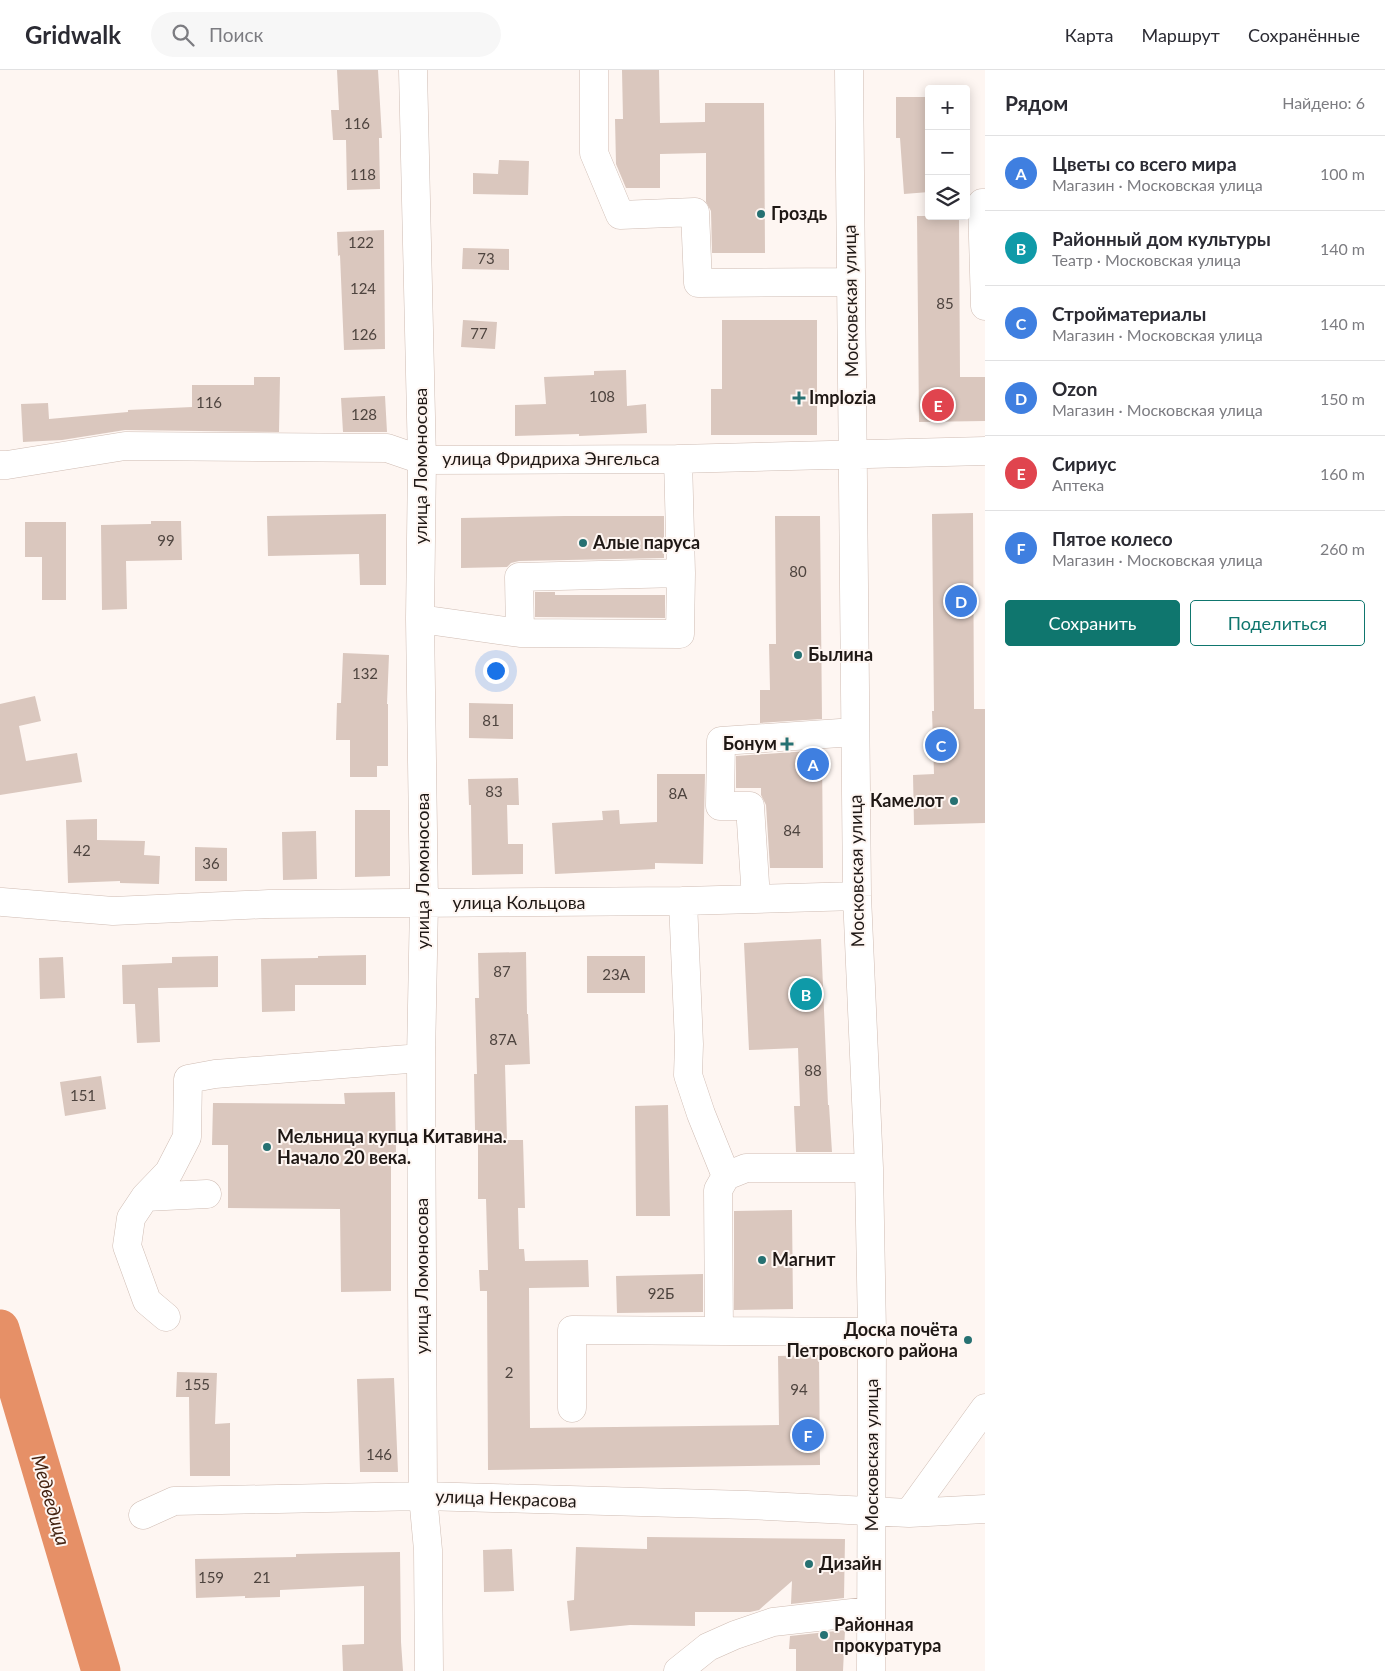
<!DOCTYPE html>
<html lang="ru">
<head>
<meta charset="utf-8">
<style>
  body { margin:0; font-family:Lato,sans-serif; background:#f7f7f7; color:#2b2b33 }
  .controls { position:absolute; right:15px; top:15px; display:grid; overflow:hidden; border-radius:5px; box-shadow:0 2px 12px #0003 }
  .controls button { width:45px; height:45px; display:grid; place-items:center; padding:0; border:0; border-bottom:1px solid #e1e1e2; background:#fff; color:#2b2b33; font:25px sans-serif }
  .you { position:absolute; left:495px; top:600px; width:18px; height:18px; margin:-12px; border:4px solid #fff; border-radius:50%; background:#1a73e8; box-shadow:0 0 0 8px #1a73e833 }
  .badge { display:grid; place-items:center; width:32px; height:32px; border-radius:50%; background:#0f766e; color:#fff; font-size:16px; font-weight:700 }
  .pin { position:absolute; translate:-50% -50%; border:2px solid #fff; box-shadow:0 1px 5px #0006 }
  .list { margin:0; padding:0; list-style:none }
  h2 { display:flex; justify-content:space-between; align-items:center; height:65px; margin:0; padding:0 20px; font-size:21px }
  h2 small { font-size:16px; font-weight:400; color:#7c7c81 }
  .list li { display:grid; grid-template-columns:32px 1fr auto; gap:15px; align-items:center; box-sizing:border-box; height:75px; padding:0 20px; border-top:1px solid #e1e1e2 }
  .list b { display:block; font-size:19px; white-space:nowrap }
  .list p { margin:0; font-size:16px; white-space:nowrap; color:#7c7c81 }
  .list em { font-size:16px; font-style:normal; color:#7c7c81 }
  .actions { display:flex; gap:10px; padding:15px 20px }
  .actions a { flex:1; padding:11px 0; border:1px solid #0f766e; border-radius:5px; text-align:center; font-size:18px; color:#0f766e }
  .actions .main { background:#0f766e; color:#fff }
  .icon { flex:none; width:28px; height:28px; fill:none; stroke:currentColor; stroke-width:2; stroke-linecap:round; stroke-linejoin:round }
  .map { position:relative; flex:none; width:985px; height:1601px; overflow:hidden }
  header { display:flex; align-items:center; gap:30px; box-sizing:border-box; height:70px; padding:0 25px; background:#fff; border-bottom:1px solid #e1e1e2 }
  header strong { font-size:24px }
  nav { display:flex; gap:28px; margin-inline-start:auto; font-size:18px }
  .search { width:350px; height:45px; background:#f7f7f7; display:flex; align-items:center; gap:12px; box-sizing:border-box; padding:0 18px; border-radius:28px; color:#7c7c81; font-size:19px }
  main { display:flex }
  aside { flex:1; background:#fff }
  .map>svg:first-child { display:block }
</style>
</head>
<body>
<header>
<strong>Gridwalk</strong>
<div class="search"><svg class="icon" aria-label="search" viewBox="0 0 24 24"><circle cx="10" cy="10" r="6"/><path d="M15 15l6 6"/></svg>Поиск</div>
<nav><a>Карта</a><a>Маршрут</a><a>Сохранённые</a></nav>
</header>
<main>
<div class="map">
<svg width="985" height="1601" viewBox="0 0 985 1601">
  <rect width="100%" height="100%" fill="#fef6f2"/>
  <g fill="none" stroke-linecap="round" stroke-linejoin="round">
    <path stroke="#e69067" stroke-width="39" d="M 0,1259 L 101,1601"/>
  </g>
  <path fill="#dac7be" d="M 337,0 L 378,0 L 382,68 L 379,68 L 380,119 L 347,120 L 346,70 L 333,70 L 331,40 L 339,40 Z
    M 622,0 L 659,0 L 660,53 L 705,52 L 705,33 L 764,33 L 765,183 L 712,183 L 711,141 L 706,132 L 706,83 L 660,84 L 660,118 L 626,118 L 616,94 L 615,49 L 623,49 Z
    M 896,27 L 929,27 L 929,122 L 904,124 L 900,68 L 896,68 Z
    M 499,90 L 529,91 L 528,125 L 473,124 L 473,103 L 498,104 Z
    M 917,146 L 959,146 L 960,307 L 985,307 L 985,351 L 919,352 Z
    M 384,160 L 385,279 L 344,280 L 340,185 L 338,186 L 337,162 Z
    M 463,178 L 509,179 L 509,200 L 462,199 Z
    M 463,250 L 497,252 L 495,279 L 461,277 Z
    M 722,250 L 817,250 L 817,365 L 711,365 L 711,319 L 722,319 Z
    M 626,300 L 627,336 L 646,334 L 647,363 L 579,366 L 579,364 L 515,366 L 515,335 L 546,334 L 544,307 L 594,305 L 594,301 Z
    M 254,307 L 280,307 L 279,362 L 125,360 L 62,370 L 23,372 L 21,334 L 48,333 L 49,349 L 128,342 L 128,340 L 192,337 L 192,315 L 254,315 Z
    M 385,326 L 387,362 L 343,362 L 341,328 Z
    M 973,443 L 974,639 L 985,639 L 985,753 L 914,755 L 913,705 L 934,704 L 932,641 L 934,641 L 932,444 Z
    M 386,444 L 386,515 L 360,515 L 359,484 L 268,486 L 267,446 Z
    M 565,446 L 664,446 L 664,488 L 519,491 L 511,493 L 507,497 L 461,498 L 461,448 Z
    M 775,446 L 820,446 L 822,649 L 760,653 L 760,620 L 770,620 L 769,574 L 776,574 Z
    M 151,451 L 181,451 L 182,490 L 126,491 L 127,539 L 102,540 L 101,455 L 151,454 Z
    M 25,452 L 66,452 L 66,530 L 42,530 L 42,487 L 25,487 Z
    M 535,522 L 555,522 L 555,525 L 665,525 L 665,548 L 535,547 Z
    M 343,583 L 389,585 L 387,634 L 388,634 L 388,696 L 377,696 L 377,707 L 350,707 L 350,670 L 336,670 L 337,633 L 341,633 Z
    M 35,626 L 41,651 L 19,656 L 26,691 L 77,683 L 82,712 L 0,725 L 0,634 Z
    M 469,633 L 513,634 L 513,669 L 469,668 Z
    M 822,680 L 823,798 L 770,798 L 766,735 L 761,725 L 761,718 L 736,718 L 736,686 Z
    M 657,704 L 705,704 L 703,794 L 655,793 L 655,799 L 555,804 L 552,753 L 603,750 L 602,741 L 619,740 L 620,754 L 657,752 Z
    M 518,708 L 519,735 L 507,735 L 508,774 L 523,774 L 523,804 L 472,805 L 471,735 L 469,735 L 468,709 Z
    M 355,740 L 390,740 L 390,806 L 355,807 Z
    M 97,749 L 97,770 L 145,771 L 144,785 L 160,786 L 159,814 L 120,813 L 120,811 L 68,813 L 66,750 Z
    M 316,761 L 317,809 L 283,810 L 282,762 Z
    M 195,777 L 227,778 L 227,811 L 195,811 Z
    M 821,869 L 828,1035 L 829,1035 L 832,1082 L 796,1082 L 794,1036 L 800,1036 L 798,978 L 749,980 L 744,873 Z
    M 526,882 L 527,944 L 528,944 L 530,994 L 505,995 L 507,1070 L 523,1070 L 525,1138 L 518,1138 L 519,1179 L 524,1179 L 525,1191 L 588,1190 L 589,1217 L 529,1218 L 530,1358 L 779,1355 L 778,1286 L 819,1285 L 820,1395 L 488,1400 L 487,1221 L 480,1221 L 479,1200 L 488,1200 L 486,1129 L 478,1129 L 478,1060 L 475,1060 L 474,1004 L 477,1004 L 475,928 L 479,928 L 478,883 Z
    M 366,885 L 366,915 L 295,915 L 295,941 L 262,942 L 261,889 L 318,888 L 318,886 Z
    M 218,886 L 218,917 L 158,918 L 160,972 L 137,973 L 135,934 L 123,934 L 122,895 L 172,893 L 172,887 Z
    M 587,886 L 645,886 L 645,923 L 587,923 Z
    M 63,887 L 65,928 L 40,929 L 39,888 Z
    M 101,1006 L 106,1039 L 65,1046 L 60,1012 Z
    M 395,1022 L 396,1084 L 391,1084 L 391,1221 L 341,1222 L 340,1139 L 228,1138 L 228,1075 L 212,1075 L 213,1033 L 345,1034 L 344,1023 Z
    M 668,1035 L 670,1146 L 636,1146 L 635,1036 Z
    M 792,1140 L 793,1239 L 734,1240 L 734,1141 Z
    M 703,1204 L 703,1242 L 617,1243 L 616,1206 Z
    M 177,1302 L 217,1303 L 215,1354 L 230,1353 L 230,1406 L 190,1406 L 189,1327 L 176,1327 Z
    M 394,1308 L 398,1402 L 360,1402 L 357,1309 Z
    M 647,1467 L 845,1469 L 844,1528 L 791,1534 L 792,1511 L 759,1540 L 750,1542 L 695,1542 L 695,1556 L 630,1555 L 570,1561 L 567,1531 L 574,1530 L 576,1477 L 647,1479 Z
    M 512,1479 L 514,1521 L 484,1522 L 483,1480 Z
    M 400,1482 L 401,1572 L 403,1601 L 343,1601 L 342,1575 L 364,1574 L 364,1516 L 280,1520 L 280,1527 L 245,1528 L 245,1526 L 196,1528 L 195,1489 L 296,1487 L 296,1484 L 341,1483 Z
    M 845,1560 L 843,1601 L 796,1601 L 796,1579 L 789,1579 L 790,1566 Z"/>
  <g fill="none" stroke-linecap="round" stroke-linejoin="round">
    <g stroke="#cfbcb3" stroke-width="29">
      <path id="minor" d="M 413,0 L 422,390 L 420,549 L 424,833 L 421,988 L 423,1426 L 428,1480 L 429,1601
        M 594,0 L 594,83 L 620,145 L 695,142 L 698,213 L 851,212
        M 849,0 L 857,826 L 869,1098 L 872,1262 L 871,1601
        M 985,133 L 982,133 L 985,236
        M 0,395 L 7,395 L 125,376 L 387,378 L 422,390 L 678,389 L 985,381
        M 420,549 L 520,563 L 680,564 L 681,503 L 678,389
        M 520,563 L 519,507 L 681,503
        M 756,829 L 750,736 L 720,736 L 721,671 L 855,662
        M 683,831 L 689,974 L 688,1005 L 701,1044 L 726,1106
        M 2,832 L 113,841 L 269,834 L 683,831 L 857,826
        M 145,1127 L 207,1124
        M 166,1247 L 147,1231 L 127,1176 L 131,1148 L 145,1127 L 169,1102 L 187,1067 L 188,1009 L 215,1004 L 421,988
        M 719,1261 L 718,1120 L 726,1106 L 746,1098 L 869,1098
        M 572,1338 L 572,1260 L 872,1262
        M 909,1443 L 985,1439
        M 143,1445 L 174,1431 L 423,1426 L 747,1435 L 909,1443 L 985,1338
        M 678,1601 L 708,1577 L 735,1565 L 773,1552 L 870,1541"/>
    </g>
    <use href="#minor" stroke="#fff" stroke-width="28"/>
  </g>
  <g fill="#267172" stroke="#fef6f2" stroke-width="2">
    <circle cx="761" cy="144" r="5"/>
    <path d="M796.5 320.5h5v5h5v5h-5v5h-5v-5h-5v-5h5z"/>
    <circle cx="583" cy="473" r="5"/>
    <circle cx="798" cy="585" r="5"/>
    <path d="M784.5 666.5h5v5h5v5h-5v5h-5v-5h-5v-5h5z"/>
    <circle cx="954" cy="731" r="5"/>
    <circle cx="267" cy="1077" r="5"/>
    <circle cx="762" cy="1190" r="5"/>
    <circle cx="968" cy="1270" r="5"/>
    <circle cx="809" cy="1494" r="5"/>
    <circle cx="824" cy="1565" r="5"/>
  </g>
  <g text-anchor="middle" stroke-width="4" stroke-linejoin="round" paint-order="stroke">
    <g font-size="15" fill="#4e443f">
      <text x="357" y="59">116</text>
      <text x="363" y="110">118</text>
      <text x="361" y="178">122</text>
      <text x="486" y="194">73</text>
      <text x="363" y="224">124</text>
      <text x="945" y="239">85</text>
      <text x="479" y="269">77</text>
      <text x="364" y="270">126</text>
      <text x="602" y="332">108</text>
      <text x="209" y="338">116</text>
      <text x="364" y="350">128</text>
      <text x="166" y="476">99</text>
      <text x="798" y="507">80</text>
      <text x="365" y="609">132</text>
      <text x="491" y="656">81</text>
      <text x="494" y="727">83</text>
      <text x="678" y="729">8А</text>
      <text x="792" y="766">84</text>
      <text x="82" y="786">42</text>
      <text x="211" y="799">36</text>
      <text x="502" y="907">87</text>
      <text x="616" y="910">23А</text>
      <text x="503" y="975">87А</text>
      <text x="813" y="1006">88</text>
      <text x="83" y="1031">151</text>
      <text x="661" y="1229">92Б</text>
      <text x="509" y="1308">2</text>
      <text x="197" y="1320">155</text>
      <text x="799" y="1325">94</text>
      <text x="379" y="1390">146</text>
      <text x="211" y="1513">159</text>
      <text x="262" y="1513">21</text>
    </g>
    <g font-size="18" font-weight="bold" fill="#1f1815" stroke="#fef6f2" text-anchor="start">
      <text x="771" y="150">Гроздь</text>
      <text x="809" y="334">Implozia</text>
      <text x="593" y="479">Алые паруса</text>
      <text x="808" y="591">Былина</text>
      <text x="777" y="680" text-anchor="end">Бонум</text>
      <text x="944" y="737" text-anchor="end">Камелот</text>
      <text x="277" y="1073">Мельница купца Китавина.<tspan x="277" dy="21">Начало 20 века.</tspan></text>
      <text x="772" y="1196">Магнит</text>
      <text x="958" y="1266" text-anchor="end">Доска почёта<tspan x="958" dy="21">Петровского района</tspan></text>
      <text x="819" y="1500">Дизайн</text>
      <text x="834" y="1561">Районная<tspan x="834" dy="21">прокуратура</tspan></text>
    </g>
    <g font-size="18" fill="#1f1815" stroke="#fef6f2">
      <text transform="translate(851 231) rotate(-91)" y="6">Московская улица</text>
      <text x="551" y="395">улица Фридриха Энгельса</text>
      <text transform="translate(421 396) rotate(-90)" y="6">улица Ломоносова</text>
      <text transform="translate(423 801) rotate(-90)" y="6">улица Ломоносова</text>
      <text transform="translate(857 801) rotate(-91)" y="6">Московская улица</text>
      <text x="519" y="839">улица Кольцова</text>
      <text transform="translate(422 1206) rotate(-90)" y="6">улица Ломоносова</text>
      <text transform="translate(872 1385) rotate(-90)" y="6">Московская улица</text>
      <text transform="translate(506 1429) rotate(2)" y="6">улица Некрасова</text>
    </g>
    <g font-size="19" font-style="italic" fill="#442210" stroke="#fef6f2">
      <text transform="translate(51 1430) rotate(74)" y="7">Медведица</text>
    </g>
  </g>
</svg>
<div class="controls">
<button>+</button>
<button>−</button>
<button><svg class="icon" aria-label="layers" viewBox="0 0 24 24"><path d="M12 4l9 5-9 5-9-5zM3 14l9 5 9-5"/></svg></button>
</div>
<div class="you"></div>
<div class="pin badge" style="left:813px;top:694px;background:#3f7fe0">A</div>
<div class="pin badge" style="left:806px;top:924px;background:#0f9aa8">B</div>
<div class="pin badge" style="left:941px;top:675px;background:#3f7fe0">C</div>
<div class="pin badge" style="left:961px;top:531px;background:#3f7fe0">D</div>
<div class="pin badge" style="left:938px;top:335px;background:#e0444e">E</div>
<div class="pin badge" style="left:808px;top:1365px;background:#3f7fe0">F</div>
</div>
<aside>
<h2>Рядом<small>Найдено: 6</small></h2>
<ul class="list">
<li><span class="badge" style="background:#3f7fe0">A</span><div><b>Цветы со всего мира</b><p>Магазин · Московская улица</p></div><em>100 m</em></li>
<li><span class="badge" style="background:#0f9aa8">B</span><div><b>Районный дом культуры</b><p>Театр · Московская улица</p></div><em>140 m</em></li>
<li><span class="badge" style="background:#3f7fe0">C</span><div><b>Стройматериалы</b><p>Магазин · Московская улица</p></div><em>140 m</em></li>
<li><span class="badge" style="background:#3f7fe0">D</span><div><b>Ozon</b><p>Магазин · Московская улица</p></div><em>150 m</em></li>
<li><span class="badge" style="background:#e0444e">E</span><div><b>Сириус</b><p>Аптека</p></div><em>160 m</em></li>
<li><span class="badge" style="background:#3f7fe0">F</span><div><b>Пятое колесо</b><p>Магазин · Московская улица</p></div><em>260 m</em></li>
</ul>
<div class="actions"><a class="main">Сохранить</a><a>Поделиться</a></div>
</aside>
</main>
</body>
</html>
